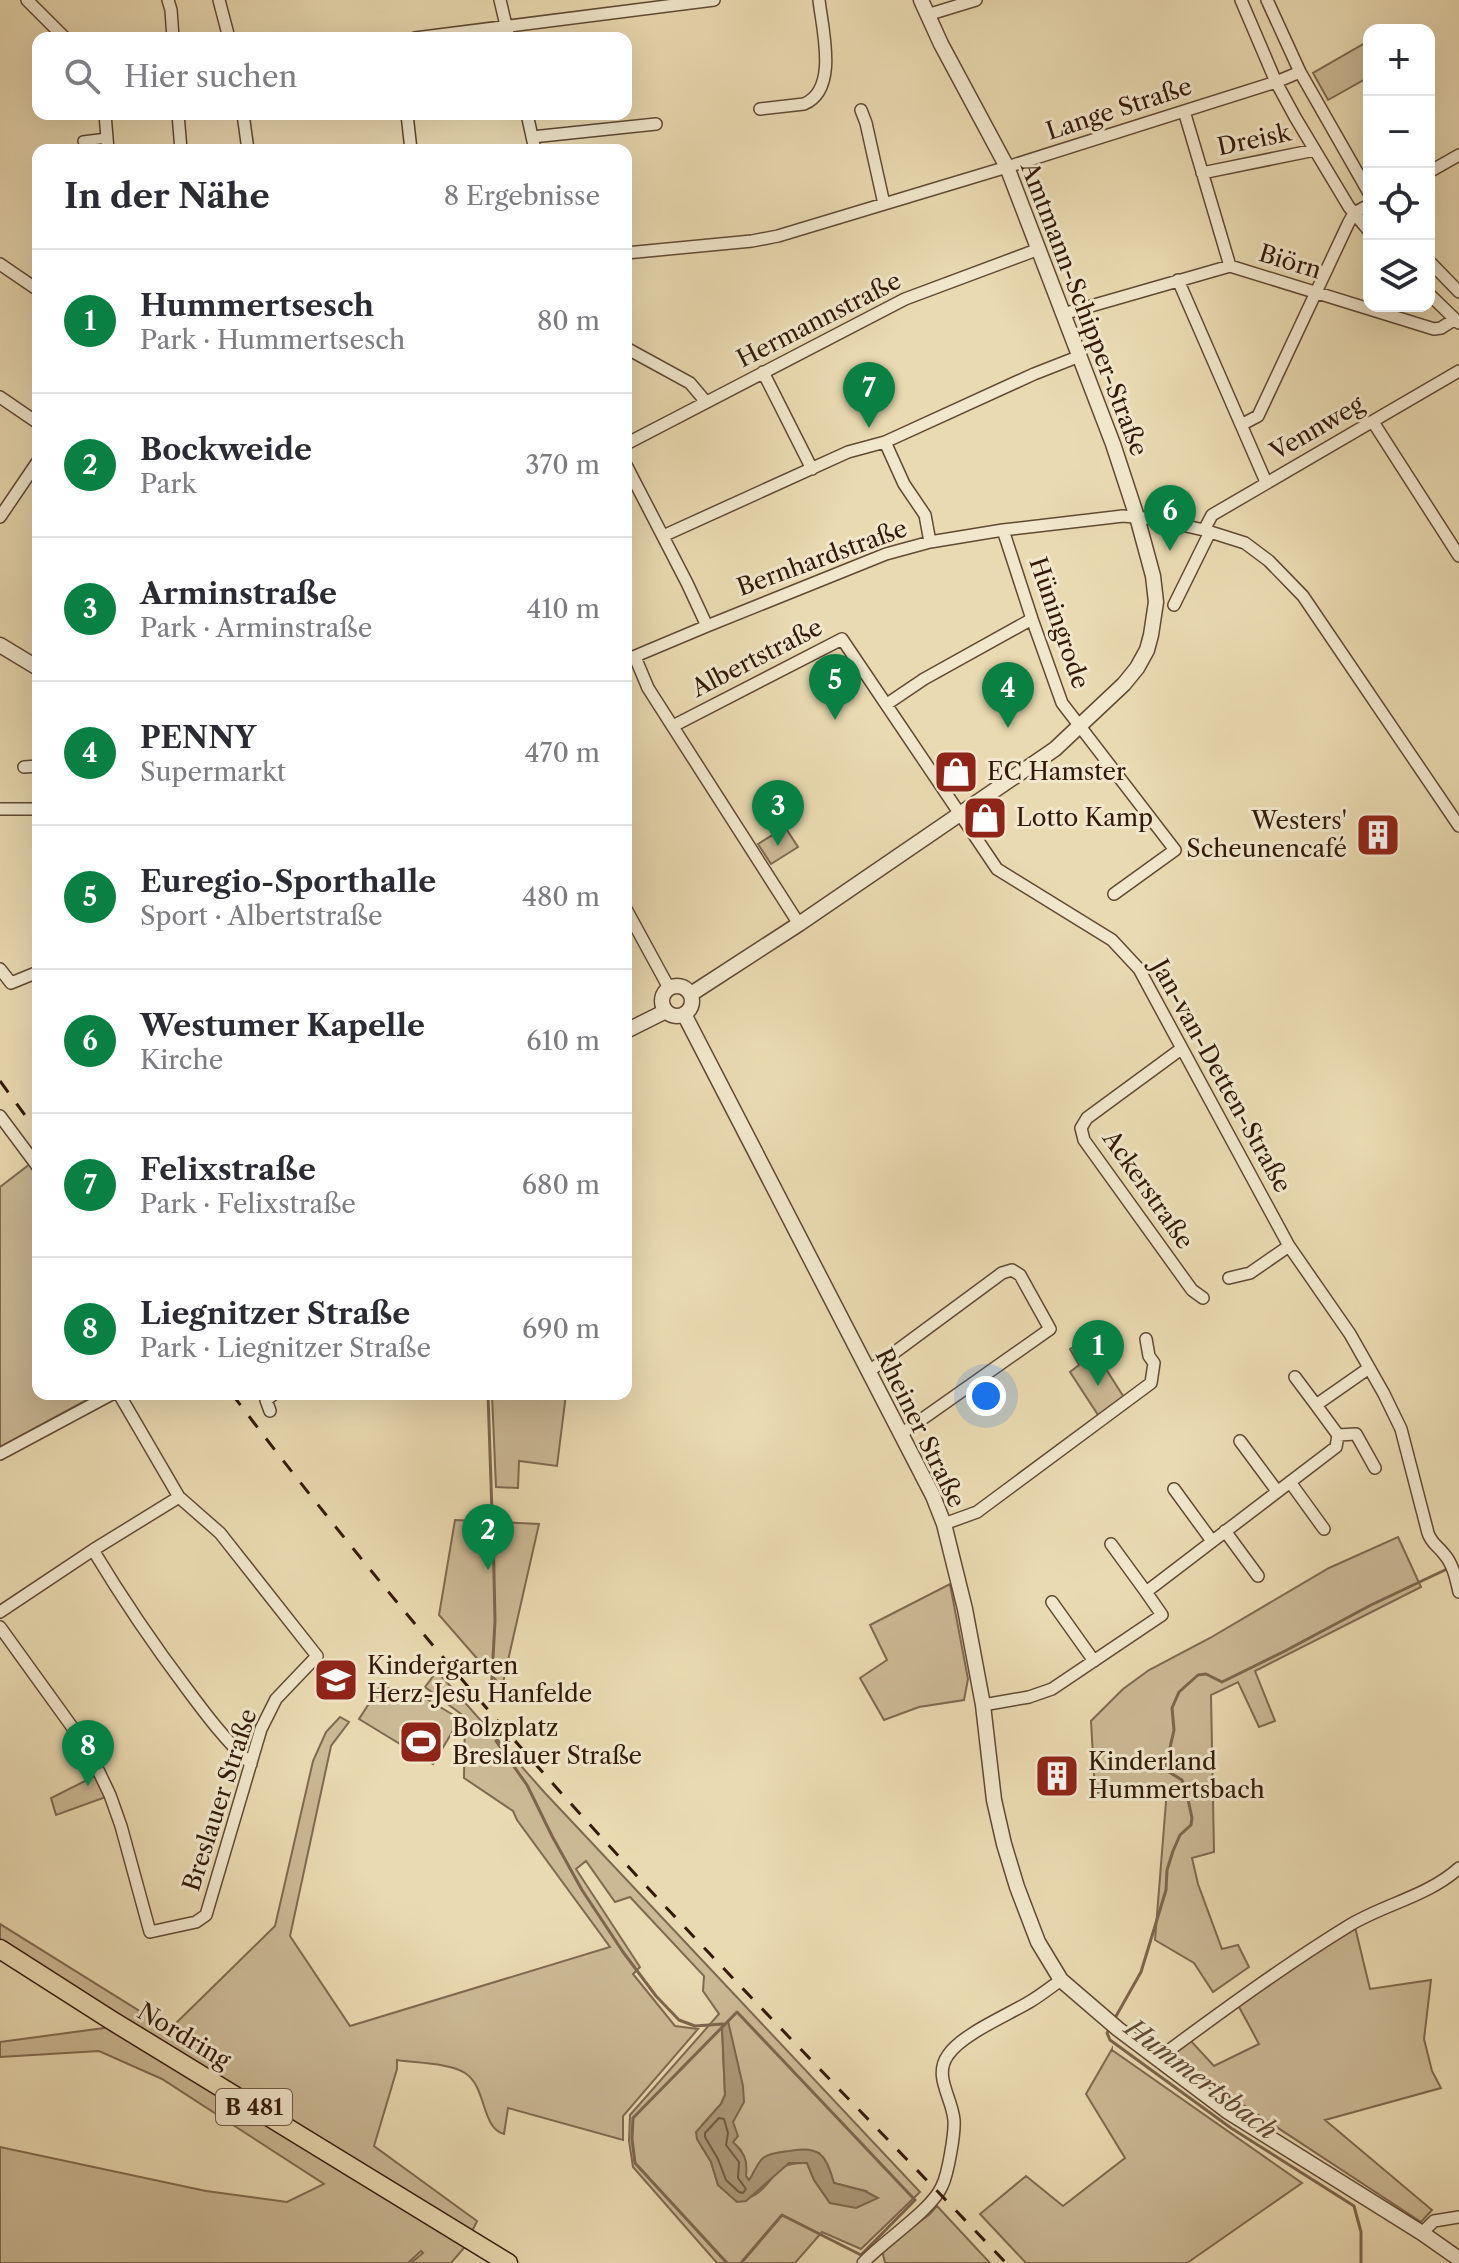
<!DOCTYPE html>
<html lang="de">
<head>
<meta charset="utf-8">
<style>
  body { margin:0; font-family:"Libre Caslon Text",serif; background:#f2f2f3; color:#2b2b33 }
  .controls { position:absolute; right:24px; top:24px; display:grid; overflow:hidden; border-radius:16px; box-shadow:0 8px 32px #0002 }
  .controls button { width:72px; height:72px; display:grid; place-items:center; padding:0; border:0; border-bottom:2px solid #e1e1e2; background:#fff; color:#2b2b33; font:40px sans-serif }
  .you { position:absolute; left:986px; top:1396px; width:28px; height:28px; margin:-20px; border:6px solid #fff; border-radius:50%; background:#1a73e8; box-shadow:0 0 0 12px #1a73e833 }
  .badge { display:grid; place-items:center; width:52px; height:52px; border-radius:50%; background:#0b8043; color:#fff; font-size:26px; font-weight:700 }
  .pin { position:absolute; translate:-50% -66px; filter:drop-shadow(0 2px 4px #0008) }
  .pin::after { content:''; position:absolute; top:42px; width:28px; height:24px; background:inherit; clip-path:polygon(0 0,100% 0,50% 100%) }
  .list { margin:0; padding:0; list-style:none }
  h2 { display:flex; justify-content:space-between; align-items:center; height:104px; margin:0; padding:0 32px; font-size:34px }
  h2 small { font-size:26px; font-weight:400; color:#7c7c81 }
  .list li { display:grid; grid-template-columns:52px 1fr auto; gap:24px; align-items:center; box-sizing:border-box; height:144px; padding:0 32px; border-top:2px solid #e1e1e2 }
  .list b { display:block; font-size:30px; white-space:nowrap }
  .list p { margin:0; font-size:26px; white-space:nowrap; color:#7c7c81 }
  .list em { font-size:26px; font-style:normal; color:#7c7c81 }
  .icon { flex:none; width:44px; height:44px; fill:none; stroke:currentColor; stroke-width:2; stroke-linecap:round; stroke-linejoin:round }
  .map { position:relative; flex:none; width:1459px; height:2263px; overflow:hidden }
  .search { position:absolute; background:#fff; box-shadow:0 8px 32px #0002; left:32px; top:32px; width:600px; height:88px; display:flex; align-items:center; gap:20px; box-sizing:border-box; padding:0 28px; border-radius:16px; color:#7c7c81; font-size:30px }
  .panel { position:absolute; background:#fff; box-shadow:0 8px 32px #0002; left:32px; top:144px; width:600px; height:1256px; border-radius:16px }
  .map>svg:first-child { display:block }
</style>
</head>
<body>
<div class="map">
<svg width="1459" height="2263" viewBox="0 0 1459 2263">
  <rect width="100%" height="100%" fill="#eadab1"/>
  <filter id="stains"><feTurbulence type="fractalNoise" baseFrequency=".0025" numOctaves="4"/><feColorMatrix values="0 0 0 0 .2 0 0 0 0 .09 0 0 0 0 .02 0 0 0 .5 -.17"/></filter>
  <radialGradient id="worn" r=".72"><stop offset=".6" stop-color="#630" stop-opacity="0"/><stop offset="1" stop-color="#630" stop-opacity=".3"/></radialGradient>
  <path fill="#cbb995" stroke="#7f6950" stroke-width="2" fill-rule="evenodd" d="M 1367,42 L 1369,46 L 1369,77 L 1328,100 L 1313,73 Z
    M 785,827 L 798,847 L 771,864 L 758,844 Z
    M 30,1164 L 38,1175 L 38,1394 L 98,1394 L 0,1447 L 0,1187 Z
    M 1087,1339 L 1125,1399 L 1100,1418 L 1070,1372 L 1079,1365 L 1070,1349 Z
    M 492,1394 L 566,1394 L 557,1466 L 519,1461 L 518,1488 L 496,1487 Z
    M 455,1520 L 539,1524 L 502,1687 L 439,1615 Z
    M 1398,1537 L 1421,1587 L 1255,1671 L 1275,1721 L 1259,1727 L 1238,1682 L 1211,1695 L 1214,1852 L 1192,1858 L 1198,1884 L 1222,1949 L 1238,1945 L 1249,1967 L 1213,1992 L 1194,1963 L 1155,1940 L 1167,1789 L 1095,1793 L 1091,1721 L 1123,1689 L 1149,1670 L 1210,1638 L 1329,1568 Z
    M 950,1584 L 968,1679 L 964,1700 L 919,1707 L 884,1720 L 860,1678 L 887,1660 L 870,1625 Z
    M 437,1671 L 545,1793 L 920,2192 L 861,2249 L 822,2232 L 795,2263 L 717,2263 L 633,2167 L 629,2141 L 630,2115 L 719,2014 L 703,1991 L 704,1976 L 630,1897 L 615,1902 L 586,1861 L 576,1869 L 640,1967 L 633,1974 L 675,2026 L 698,2029 L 623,2116 L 623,2140 L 508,2108 L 504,2134 C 481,2128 487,2087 465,2073 C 450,2063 415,2063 397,2060 L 397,2069 L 374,2146 L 477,2221 L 464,2248 L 451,2263 L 411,2263 L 423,2253 L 421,2251 L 408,2263 L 0,2263 L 0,2147 L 206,2191 L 287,2202 L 324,2184 L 162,2079 L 99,2051 L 0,2057 L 0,2042 L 104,2028 L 114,2014 L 0,1940 L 0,1924 L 151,2018 L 172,2027 L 275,1926 L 313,1761 L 326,1732 L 340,1717 L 349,1722 L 331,1746 L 290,1936 L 350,2026 L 610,1947 L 517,1820 L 513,1811 L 464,1778 L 465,1717 L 425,1687 ZM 728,2023 L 731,2040 L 732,2142 L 741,2150 L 746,2176 L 750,2181 L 754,2172 L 819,2153 L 834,2183 L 865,2191 L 830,2203 L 814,2180 L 807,2163 C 770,2162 779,2179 755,2195 C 750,2198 742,2199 737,2201 L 718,2185 L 711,2162 L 697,2139 L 702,2125 L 721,2104 L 725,2095 L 722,2027 Z
    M 379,1688 L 410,1689 L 460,1719 L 433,1764 L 359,1719 Z
    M 97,1775 L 106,1797 L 56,1815 L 51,1798 Z
    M 1355,1927 L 1370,1989 L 1431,1980 L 1424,2039 L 1432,2071 L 1441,2088 L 1325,2120 L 1432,2210 L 1421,2222 L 1170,2057 L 1191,2041 L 1214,2066 L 1259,2044 L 1238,2005 Z
    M 1112,2049 L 1112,2050 L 1302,2183 L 1187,2263 L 1026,2263 L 980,2214 L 1026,2176 L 1063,2206 L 1125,2158 L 1086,2094 Z
    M 937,2206 L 990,2263 L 885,2263 L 882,2250 L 930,2214 Z"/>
  <path fill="#ac9878" stroke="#7c654c" stroke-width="2" d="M 728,2021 L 743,2086 L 744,2102 L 733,2122 L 738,2136 L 733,2142 C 744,2153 748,2159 746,2176 L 749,2180 C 753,2175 757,2163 763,2158 C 769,2153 781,2152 789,2151 C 820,2145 826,2155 834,2183 L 865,2191 L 878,2198 L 856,2208 L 830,2203 L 814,2180 L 807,2163 L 789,2163 L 746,2201 L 737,2202 L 718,2185 L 711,2162 L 697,2139 L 696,2132 L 721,2104 L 725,2095 L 722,2027 Z"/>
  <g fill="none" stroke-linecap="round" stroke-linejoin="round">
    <path stroke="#705841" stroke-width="2" d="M 719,2118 L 724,2119 L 728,2133 L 726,2145 L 739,2162 L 738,2178 L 746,2189 L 743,2193 L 739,2192 L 726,2180 L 718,2159 L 705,2137 L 705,2133 Z"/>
    <path stroke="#7c654c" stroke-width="3" d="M 488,1394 L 492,1513
      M 491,1695 L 495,1621 L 493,1527
      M 496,1741 L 527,1785 L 552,1836 L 582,1890 L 623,1952 L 656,1996 L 679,2020 L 695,2026 L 723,2024
      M 1115,2018 L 1141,1972 L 1166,1890 L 1167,1870 L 1173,1851 L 1180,1835 L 1191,1825 L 1192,1818 L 1186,1790 L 1182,1780 L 1169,1772 L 1166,1765 L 1174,1730 L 1172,1708 L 1179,1692 L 1198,1675 L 1206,1674 L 1222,1682 L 1285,1651 L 1371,1605 L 1447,1569
      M 1110,2028 L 1107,2033 L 1110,2040 L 1231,2128 L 1354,2206 L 1361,2232 L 1361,2263
      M 727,2263 L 635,2163 L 632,2139 L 633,2118 L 737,2012 L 915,2200 L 861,2255 L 782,2215 L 741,2263"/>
    <g stroke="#614934" stroke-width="12">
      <path id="pedestrian" d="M 83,141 L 107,138"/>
    </g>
    <g stroke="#614934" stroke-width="14">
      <path id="minor" d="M 27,0 L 65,38
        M 168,0 L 171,10 L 173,38
        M 219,0 L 229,38
        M 500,0 L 509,38
        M 1241,0 L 1276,82 L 1295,117 L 1349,207 L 1369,231
        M 1267,0 L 1300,72 L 1369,193
        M 927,15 L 976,0
        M 415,38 L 714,0
        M 760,109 L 804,104 C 839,90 822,28 819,0
        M 861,110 L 866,123 L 884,204
        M 1184,111 L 1230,266
        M 105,114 L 108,150
        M 178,114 L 181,150
        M 243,114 L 248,150
        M 407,114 L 411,150
        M 527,114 L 535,150
        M 532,137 L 656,124
        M 1429,172 L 1459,155
        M 1202,173 L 1315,150
        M 626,253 L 752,241 L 778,236 L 1007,167 L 1276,82 L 1300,72
        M 1429,261 L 1459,292
        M 0,264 L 38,290
        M 1178,280 L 1266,482
        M 1429,294 L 1459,323
        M 1063,314 L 1230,266 L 1434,329 L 1441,328 L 1455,319
        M 626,348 L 690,383 L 706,402
        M 763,372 L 812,469
        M 0,397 L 38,423
        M 1373,422 L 1459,556
        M 1241,425 L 1258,416 L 1348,224 L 1354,213 L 1369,205
        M 885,442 L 904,484 L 925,515 L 930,542
        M 626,444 L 905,299 L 1039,249
        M 626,465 L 687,583 L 707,626
        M 0,517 L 38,461
        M 1003,530 L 1032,619 L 1062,703 L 1175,850 L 1114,894
        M 1204,530 L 1212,515 L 1459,371
        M 663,536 L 848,452 L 885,442 L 1034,374 L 1080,356
        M 1174,605 L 1210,532
        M 635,657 L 648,688 L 799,924
        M 626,660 L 707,626 L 886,554 L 930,542 L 1003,530 L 1123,516 L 1155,519 L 1204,530 L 1245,543 L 1269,561 L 1303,596 L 1459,826
        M 887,704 L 924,679 L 1032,619
        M 673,726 L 842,639 L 997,869 L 1112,940 L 1139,969 L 1289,1246 L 1350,1334 L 1384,1394 L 1401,1429 L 1428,1533 C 1431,1543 1438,1546 1444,1554 C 1453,1564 1456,1579 1459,1592
        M 24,767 L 38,766
        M 0,809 L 38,809
        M 626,909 L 669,988
        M 0,969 L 11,983 L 38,972
        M 1181,1049 L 1087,1118 L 1081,1128 L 1084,1140 L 1192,1290 L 1203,1298
        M 0,1116 L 38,1167
        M 1229,1278 L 1250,1273 L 1289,1246
        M 868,1372 L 1002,1273 L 1012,1270 L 1020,1275 L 1050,1329 L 901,1434
        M 1295,1377 L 1316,1405
        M 270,1411 L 266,1400 L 274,1394
        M 1338,1435 L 1356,1434 L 1375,1468
        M 1240,1441 L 1277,1491
        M 0,1454 L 112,1394
        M 1290,1482 L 1324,1529
        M 1174,1489 L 1212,1541
        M 944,1524 L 977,1512 L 1151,1383 L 1154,1363 L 1149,1356 L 1146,1339
        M 1225,1531 L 1258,1576
        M 1111,1544 L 1146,1592
        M 93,1550 C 122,1598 153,1644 187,1689 C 207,1716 226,1741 251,1764
        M 1052,1602 L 1094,1661
        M 0,1612 L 93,1550 L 179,1497
        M 0,1627 L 88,1749 L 110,1795 L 121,1826 L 150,1932 L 196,1922 L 206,1915 L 261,1729 L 276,1699 L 317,1656 L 220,1533 L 179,1497 L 119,1394
        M 983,1705 L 1029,1697 L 1052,1689 L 1162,1615 L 1146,1592 L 1336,1447 L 1338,1435 L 1316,1405 L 1369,1368
        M 1157,2059 C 1220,2013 1283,1966 1350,1925 C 1385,1904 1428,1896 1459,1868
        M 1422,2233 L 1434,2221 L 1459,2217
        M 863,2263 C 882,2242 932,2210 942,2186 C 948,2174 955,2133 954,2120 C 952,2097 933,2076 948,2055 C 962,2034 1008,2015 1031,2001 C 1041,1995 1051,1987 1061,1980"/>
    </g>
    <g stroke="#614934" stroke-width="17">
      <path id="tertiary" d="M 0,645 L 38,668
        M662 1001a15 15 0 1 1 30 0a15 15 0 1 1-30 0Z
        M 691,994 L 799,924 L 1055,749 L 1124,684 L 1137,668 L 1147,650 L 1151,635 L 1156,602 L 1153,576 L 1137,517 L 1113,444 L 1007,167 L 941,44 L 921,0
        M 684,1014 L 933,1496 L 944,1524 L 965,1609 L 983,1705 L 994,1800 L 1004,1844 L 1017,1887 L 1038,1942 L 1061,1980 L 1118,2029 L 1227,2111 L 1422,2233 L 1459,2259
        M 626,1031 L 666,1011"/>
    </g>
    <g stroke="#33190a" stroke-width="21">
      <path id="primary" d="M 0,1949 L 111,2020 L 508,2263"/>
    </g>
    <use href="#pedestrian" stroke="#f1e7cc" stroke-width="9"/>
    <use href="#minor" stroke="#f1e7cc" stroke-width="11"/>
    <use href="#tertiary" stroke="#f1e7cc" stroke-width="14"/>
    <use href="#primary" stroke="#eadab1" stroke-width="18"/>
    <path stroke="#33190a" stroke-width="3" stroke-dasharray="14 14" stroke-linecap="butt" d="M 0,1081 L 38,1133
      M 232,1394 C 329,1522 431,1646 538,1767 C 689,1937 849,2098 1006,2263"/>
  </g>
  <defs>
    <g id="shop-square" transform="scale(2.3)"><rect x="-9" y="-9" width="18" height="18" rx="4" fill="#8f2418" stroke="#f1e7cc"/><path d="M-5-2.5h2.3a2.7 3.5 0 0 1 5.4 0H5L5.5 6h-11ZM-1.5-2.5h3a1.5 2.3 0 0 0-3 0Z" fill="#fff"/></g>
    <g id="building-square" transform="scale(2.3)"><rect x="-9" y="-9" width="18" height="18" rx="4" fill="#8f2418" stroke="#f1e7cc"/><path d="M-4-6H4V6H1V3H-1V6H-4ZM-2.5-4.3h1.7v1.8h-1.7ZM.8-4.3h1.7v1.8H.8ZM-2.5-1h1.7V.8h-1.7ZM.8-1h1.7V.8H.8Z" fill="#fff"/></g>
    <g id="school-square" transform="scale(2.3)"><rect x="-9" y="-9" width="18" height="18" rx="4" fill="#8f2418" stroke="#f1e7cc"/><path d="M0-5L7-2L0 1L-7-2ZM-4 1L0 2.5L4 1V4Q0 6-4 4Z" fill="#fff"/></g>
    <g id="stadium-square" transform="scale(2.3)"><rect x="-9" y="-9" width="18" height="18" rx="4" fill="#8f2418" stroke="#f1e7cc"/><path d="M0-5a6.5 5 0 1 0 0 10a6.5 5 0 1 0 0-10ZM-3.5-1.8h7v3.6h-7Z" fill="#fff"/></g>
  </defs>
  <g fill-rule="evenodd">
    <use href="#shop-square" x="956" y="772"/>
    <use href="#shop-square" x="985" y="818"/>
    <use href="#building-square" x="1378" y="835"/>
    <use href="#school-square" x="336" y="1680"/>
    <use href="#stadium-square" x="421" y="1742"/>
    <use href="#building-square" x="1057" y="1776"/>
  </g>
  <g text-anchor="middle" stroke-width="6" stroke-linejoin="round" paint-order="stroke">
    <rect fill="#f1e7cc" stroke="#6c5744" stroke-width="2" x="216" y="2089" width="76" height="36" rx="6"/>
    <g font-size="22" font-weight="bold" fill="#33190a">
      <text x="254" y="2115">B 481</text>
    </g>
    <g font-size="24" fill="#33190a" stroke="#f1e7cc">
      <text transform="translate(1119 109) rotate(-18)" y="8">Lange Straße</text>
      <text transform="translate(1254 140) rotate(-12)" y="8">Dreisk</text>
      <text transform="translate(1290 262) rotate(17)" y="8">Biörn</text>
      <text transform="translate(1084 309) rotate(69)" y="8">Amtmann-Schipper-Straße</text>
      <text transform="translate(819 320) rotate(-27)" y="8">Hermannstraße</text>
      <text transform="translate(1317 428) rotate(-30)" y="8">Vennweg</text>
      <text transform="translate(822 558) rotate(-20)" y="8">Bernhardstraße</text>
      <text transform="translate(1059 623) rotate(71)" y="8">Hüningrode</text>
      <text transform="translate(757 658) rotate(-27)" y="8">Albertstraße</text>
      <text transform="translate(1221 1076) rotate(61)" y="8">Jan-van-Detten-Straße</text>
      <text transform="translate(1148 1190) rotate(55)" y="8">Ackerstraße</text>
      <text transform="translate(920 1428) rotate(64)" y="8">Rheiner Straße</text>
      <text transform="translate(220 1800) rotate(-72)" y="8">Breslauer Straße</text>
      <text transform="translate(184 2036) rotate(31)" y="8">Nordring</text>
    </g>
    <g font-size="24" fill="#33190a" stroke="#f1e7cc" text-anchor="start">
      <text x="987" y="780">EC Hamster</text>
      <text x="1016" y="826">Lotto Kamp</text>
      <text x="1347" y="829" text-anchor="end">Westers'<tspan x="1347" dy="28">Scheunencafé</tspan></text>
      <text x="367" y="1674">Kindergarten<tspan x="367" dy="28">Herz-Jesu Hanfelde</tspan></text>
      <text x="452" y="1736">Bolzplatz<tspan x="452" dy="28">Breslauer Straße</tspan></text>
      <text x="1088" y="1770">Kinderland<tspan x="1088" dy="28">Hummertsbach</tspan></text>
    </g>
    <g font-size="26" font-style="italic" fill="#634c36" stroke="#f1e7cc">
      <text transform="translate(1201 2079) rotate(37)" y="9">Hummertsbach</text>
    </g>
  </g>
  <rect width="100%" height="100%" filter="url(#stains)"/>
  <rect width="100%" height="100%" fill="url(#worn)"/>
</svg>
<div class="controls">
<button>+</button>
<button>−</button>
<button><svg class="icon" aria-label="locate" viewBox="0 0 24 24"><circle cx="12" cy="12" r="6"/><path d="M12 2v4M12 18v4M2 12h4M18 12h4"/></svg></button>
<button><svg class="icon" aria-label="layers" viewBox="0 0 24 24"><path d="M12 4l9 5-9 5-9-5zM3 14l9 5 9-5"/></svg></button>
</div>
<div class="you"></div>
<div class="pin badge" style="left:1098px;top:1386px">1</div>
<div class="pin badge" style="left:488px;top:1570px">2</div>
<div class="pin badge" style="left:778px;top:846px">3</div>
<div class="pin badge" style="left:1008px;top:728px">4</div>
<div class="pin badge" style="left:835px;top:720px">5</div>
<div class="pin badge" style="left:1170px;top:551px">6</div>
<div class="pin badge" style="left:869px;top:428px">7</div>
<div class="pin badge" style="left:88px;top:1786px">8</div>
<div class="search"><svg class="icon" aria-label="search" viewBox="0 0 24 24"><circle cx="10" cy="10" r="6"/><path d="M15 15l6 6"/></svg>Hier suchen</div>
<section class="panel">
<h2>In der Nähe<small>8 Ergebnisse</small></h2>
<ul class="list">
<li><span class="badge">1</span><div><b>Hummertsesch</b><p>Park · Hummertsesch</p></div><em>80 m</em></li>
<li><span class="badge">2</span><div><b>Bockweide</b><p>Park</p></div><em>370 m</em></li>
<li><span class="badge">3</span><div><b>Arminstraße</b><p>Park · Arminstraße</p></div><em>410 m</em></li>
<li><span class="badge">4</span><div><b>PENNY</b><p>Supermarkt</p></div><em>470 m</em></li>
<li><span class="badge">5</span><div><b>Euregio-Sporthalle</b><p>Sport · Albertstraße</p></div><em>480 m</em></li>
<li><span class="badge">6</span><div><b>Westumer Kapelle</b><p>Kirche</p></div><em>610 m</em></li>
<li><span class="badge">7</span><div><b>Felixstraße</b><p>Park · Felixstraße</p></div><em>680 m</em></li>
<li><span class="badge">8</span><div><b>Liegnitzer Straße</b><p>Park · Liegnitzer Straße</p></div><em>690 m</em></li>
</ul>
</section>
</div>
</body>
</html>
